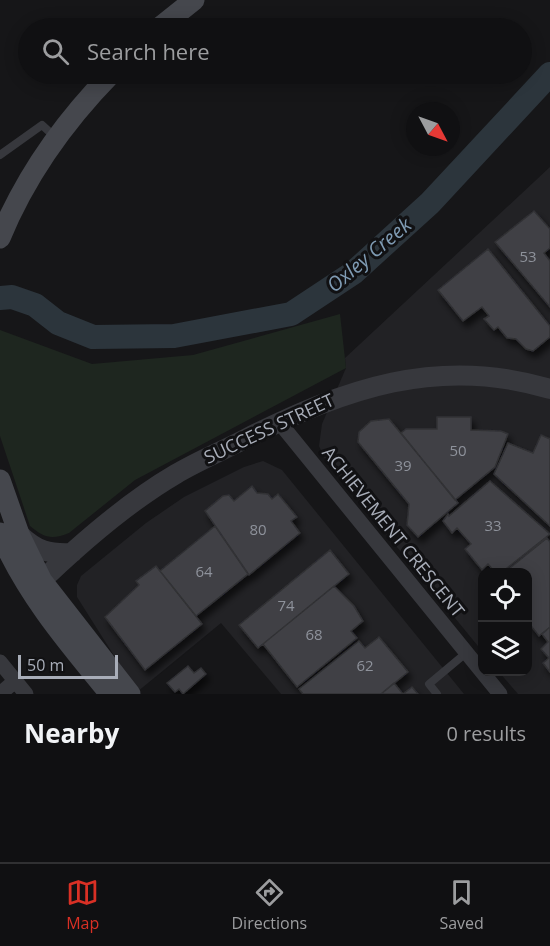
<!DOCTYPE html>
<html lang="en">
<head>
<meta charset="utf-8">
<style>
  body { margin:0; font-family:"Open Sans",sans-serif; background:#1e1e20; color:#f1f3f6 }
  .controls { position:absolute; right:18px; bottom:18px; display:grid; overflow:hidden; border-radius:12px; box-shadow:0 3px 15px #0003 }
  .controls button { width:54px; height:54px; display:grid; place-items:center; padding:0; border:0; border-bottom:2px solid #303032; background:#101012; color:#f1f3f6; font:30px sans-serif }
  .compass { position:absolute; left:406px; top:102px; width:54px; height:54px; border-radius:50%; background:#101012; box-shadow:0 3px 15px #0003; rotate:131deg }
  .scale { position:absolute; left:18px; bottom:15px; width:100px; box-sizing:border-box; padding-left:6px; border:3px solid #a8adb8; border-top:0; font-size:16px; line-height:21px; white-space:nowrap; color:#a8adb8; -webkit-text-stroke:4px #111113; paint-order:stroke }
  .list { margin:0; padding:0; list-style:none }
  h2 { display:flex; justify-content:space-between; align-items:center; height:78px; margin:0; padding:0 24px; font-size:26px }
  h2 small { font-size:20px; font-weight:400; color:#9c9d9f }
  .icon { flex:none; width:33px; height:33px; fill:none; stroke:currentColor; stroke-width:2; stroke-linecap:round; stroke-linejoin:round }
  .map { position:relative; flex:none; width:550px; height:694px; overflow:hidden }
  .search { position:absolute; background:#101012; box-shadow:0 3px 15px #0003; left:18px; right:18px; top:18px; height:66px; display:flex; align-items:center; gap:15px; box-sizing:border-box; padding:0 21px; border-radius:33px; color:#9c9d9f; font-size:22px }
  .sheet { height:168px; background:#101012 }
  nav { display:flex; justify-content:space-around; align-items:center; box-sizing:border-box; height:84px; border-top:2px solid #303032; background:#101012; font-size:16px; color:#9c9d9f }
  nav a { display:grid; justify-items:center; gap:3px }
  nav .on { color:#d93025 }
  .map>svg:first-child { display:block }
</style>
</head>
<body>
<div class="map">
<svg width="550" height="694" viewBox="0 0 550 694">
  <defs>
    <filter id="shadow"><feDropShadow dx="3.5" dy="6" stdDeviation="3" flood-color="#0009"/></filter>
  </defs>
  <rect width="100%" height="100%" fill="#161618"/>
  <path fill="#222225" d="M 550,167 L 550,694 L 518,694 L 499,672 L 528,672 L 528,572 L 482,572 L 482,651 L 325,459 L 319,446 L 322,424 L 346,368 L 345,358 Z
    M 263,461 L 282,470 L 464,694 L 281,694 L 221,623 L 137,692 L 77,597 L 77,585 L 81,576 L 146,523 L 184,497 L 244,467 Z"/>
  <path fill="#1e261f" d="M 340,314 L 346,368 L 135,480 L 69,533 C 52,540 44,538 30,526 L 0,436 L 0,330 L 92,364 L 193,355 Z"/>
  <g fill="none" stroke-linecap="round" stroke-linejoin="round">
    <path stroke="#2c353c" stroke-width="24" d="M 0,298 L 12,297 L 35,305 L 58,323 L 93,337 L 174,336 L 291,314 L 353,273 L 430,203 L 550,74"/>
  </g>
  <path fill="#404145" stroke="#303034" stroke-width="1.5" filter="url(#shadow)" d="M 534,211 L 550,229 L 550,248 L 544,253 L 550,261 L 550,307 L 495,242 Z
    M 488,249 L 550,326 L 550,337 L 533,351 L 526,349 L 516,339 L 507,338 L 498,327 L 494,330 L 484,319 L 489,316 L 482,307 L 463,321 L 438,290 Z
    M 437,417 L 471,417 L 471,430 L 501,431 L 508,434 L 495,467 L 455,500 L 401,433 L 406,429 L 437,429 Z
    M 389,419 L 458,503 L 418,537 L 407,525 L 409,504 L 358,442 L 359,432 L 371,421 Z
    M 541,435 L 550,439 L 550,526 L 494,474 L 508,443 L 533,453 Z
    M 490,481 L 550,534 L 502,572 L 495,572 L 488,564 L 482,570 L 465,549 L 471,544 L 457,528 L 452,533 L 443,521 L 448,514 L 449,516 Z
    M 252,486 L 257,493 L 268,494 L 272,499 L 278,494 L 297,517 L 291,521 L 300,533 L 249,575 L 205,511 L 223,496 L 229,495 L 234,501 Z
    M 215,526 L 248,574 L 196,616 L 160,571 Z
    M 547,538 L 550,542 L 550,627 L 539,636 L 528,622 L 528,572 L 505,572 Z
    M 330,550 L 349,574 L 258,648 L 239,625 Z
    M 156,566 L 202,624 L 145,670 L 105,617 L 139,585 L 136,581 Z
    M 334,586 L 354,606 L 363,621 L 351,631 L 357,638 L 297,687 L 263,644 Z
    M 550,627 L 550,672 L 543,663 L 549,658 L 541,649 L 548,642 L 542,634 Z
    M 379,637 L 408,672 L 381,694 L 303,694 L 299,689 L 359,641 L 365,648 Z
    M 188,666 L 194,673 L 201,668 L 206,674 L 183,694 L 179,689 L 175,692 L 167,683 Z
    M 394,683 L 403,694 L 412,687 L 418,694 L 381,694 Z"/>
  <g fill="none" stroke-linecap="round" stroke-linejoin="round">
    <path stroke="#37383d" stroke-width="8" d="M 0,155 L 42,125 L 55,137
      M 437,694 L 429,684 L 466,653"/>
    <path stroke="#37383d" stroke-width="15" d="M 279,422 L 500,694
      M 0,662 L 26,694
      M 0,694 L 15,681"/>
    <path stroke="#37383d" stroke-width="20" d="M 19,534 C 37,551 48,554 72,553
      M 31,591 C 74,549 123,505 176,474 C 198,461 222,451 245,439 C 344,389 438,355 550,389"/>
    <path stroke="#45474d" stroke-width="21" d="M 159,28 L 194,0
      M 0,238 C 26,175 64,122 111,74
      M 0,480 L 19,534 L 42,581 L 130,694
      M 0,533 C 26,594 68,643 110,694"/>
  </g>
  <g text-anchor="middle" stroke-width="6" stroke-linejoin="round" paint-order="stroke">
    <g font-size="15" fill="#8e929b">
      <text x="528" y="262">53</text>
      <text x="458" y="456">50</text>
      <text x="403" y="471">39</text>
      <text x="493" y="531">33</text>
      <text x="258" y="535">80</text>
      <text x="204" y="577">64</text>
      <text x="286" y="611">74</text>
      <text x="314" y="640">68</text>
      <text x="365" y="671">62</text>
    </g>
    <g font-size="18" fill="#a8adb8" stroke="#111113">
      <text transform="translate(269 429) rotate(-25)" y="6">SUCCESS STREET</text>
      <text transform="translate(393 532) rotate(51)" y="6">ACHIEVEMENT CRESCENT</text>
    </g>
    <g font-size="20" font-style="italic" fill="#7f9bb3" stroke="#111113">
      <text transform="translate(369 255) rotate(-40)" y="7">Oxley Creek</text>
    </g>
  </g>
</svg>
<div class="controls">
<button><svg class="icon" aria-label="locate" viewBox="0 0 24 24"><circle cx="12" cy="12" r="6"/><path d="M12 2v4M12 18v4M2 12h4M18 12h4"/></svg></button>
<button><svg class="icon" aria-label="layers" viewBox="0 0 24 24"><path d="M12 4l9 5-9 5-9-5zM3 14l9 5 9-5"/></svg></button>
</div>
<svg class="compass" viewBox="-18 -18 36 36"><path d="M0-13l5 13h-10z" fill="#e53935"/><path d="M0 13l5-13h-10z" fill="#9c9d9f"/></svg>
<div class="scale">50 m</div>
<div class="search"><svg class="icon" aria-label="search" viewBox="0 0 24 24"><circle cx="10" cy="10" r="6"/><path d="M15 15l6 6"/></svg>Search here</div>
</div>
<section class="sheet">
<h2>Nearby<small>0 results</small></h2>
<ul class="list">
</ul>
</section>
<nav>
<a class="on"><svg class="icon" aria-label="map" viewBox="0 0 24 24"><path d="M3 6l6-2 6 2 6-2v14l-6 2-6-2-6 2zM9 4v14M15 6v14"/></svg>Map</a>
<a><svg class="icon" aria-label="directions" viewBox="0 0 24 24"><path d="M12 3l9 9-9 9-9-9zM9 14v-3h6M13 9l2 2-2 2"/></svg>Directions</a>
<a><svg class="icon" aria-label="saved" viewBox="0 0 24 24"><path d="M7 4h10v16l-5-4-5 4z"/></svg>Saved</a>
</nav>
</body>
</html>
